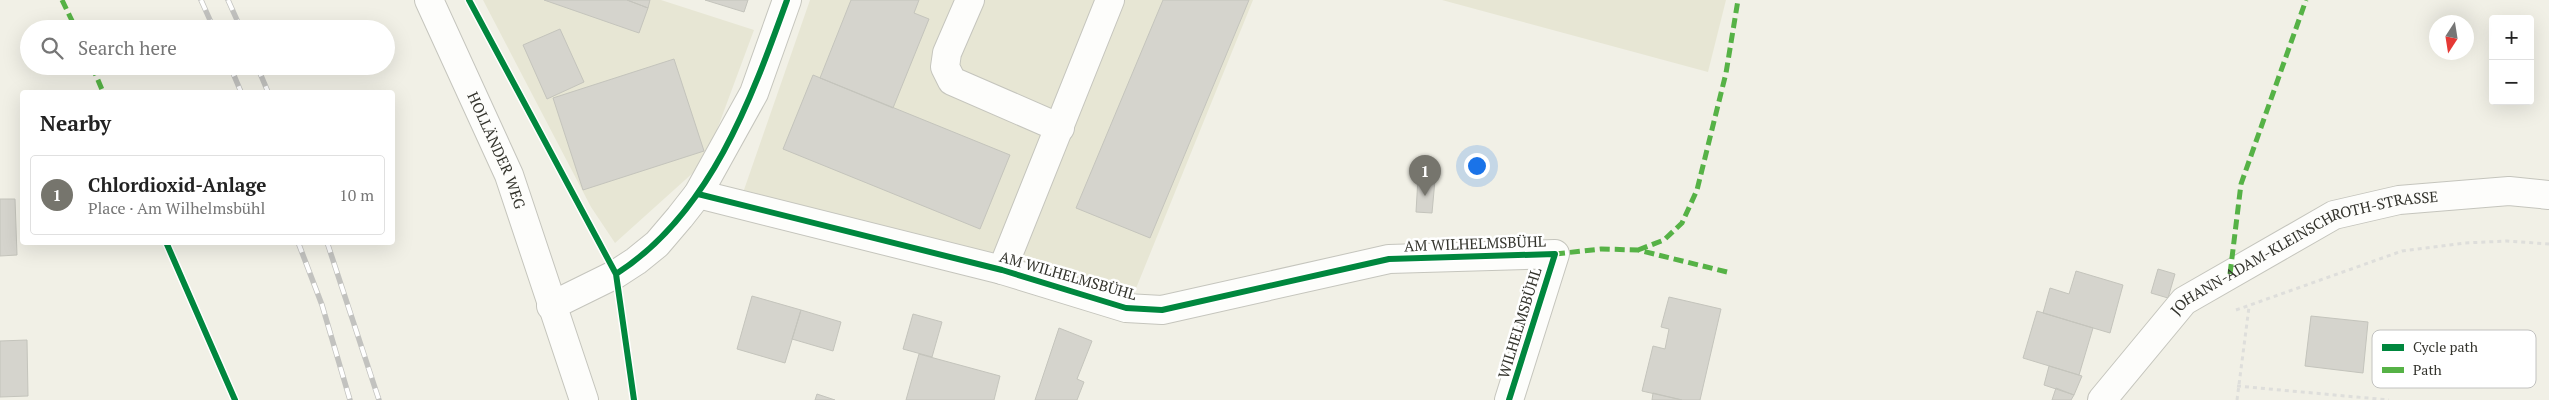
<!DOCTYPE html>
<html lang="en">
<head>
<meta charset="utf-8">
<style>
  body { margin:0; font-family:"PT Serif",serif; background:#f6f6f6; color:#222 }
  .controls { position:absolute; right:15px; top:15px; display:grid; overflow:hidden; border-radius:5px; box-shadow:0 5px 20px #0002 }
  .controls button { width:45px; height:45px; display:grid; place-items:center; padding:0; border:0; border-bottom:1px solid #e0e0e0; background:#fff; color:#222; font:25px sans-serif }
  .compass { position:absolute; left:2429px; top:15px; width:45px; height:45px; border-radius:50%; background:#fff; box-shadow:0 5px 20px #0002; rotate:192deg }
  .you { position:absolute; left:1476px; top:165px; width:18px; height:18px; margin:-12px; border:4px solid #fff; border-radius:50%; background:#1a73e8; box-shadow:0 0 0 8px #1a73e833 }
  .badge { display:grid; place-items:center; width:32px; height:32px; border-radius:50%; background:#76756d; color:#fff; font-size:16px; font-weight:700 }
  .pin { position:absolute; translate:-50% -41px; filter:drop-shadow(0 1px 2px #0008) }
  .pin::after { content:''; position:absolute; top:26px; width:18px; height:15px; background:inherit; clip-path:polygon(0 0,100% 0,50% 100%) }
  .list { margin:0; padding:0; list-style:none }
  h2 { display:flex; justify-content:space-between; align-items:center; height:65px; margin:0; padding:0 20px; font-size:21px }
  h2 small { font-size:16px; font-weight:400; color:#767676 }
  .list li { display:grid; grid-template-columns:32px 1fr auto; gap:15px; align-items:center; box-sizing:border-box; height:80px; margin:0 10px 10px; padding:0 10px; border:1px solid #e0e0e0; border-radius:5px }
  .list b { display:block; font-size:19px; white-space:nowrap }
  .list p { margin:0; font-size:16px; white-space:nowrap; color:#767676 }
  .list em { font-size:16px; font-style:normal; color:#767676 }
  .icon { flex:none; width:28px; height:28px; fill:none; stroke:currentColor; stroke-width:2; stroke-linecap:round; stroke-linejoin:round }
  .map { position:relative; flex:none; width:2549px; height:400px; overflow:hidden }
  .search { position:absolute; background:#fff; box-shadow:0 5px 20px #0002; left:20px; top:20px; width:375px; height:55px; display:flex; align-items:center; gap:12px; box-sizing:border-box; padding:0 18px; border-radius:28px; color:#767676; font-size:19px }
  .panel { position:absolute; background:#fff; box-shadow:0 5px 20px #0002; left:20px; top:90px; width:375px; height:155px; border-radius:5px }
  .map>svg:first-child { display:block }
</style>
</head>
<body>
<div class="map">
<svg width="2549" height="400" viewBox="0 0 2549 400">
  <rect width="100%" height="100%" fill="#f1f0e6"/>
  <path fill="#e7e6d4" d="M 483,0 L 661,0 L 754,30 L 705,162 L 615,243 L 591,207 Z
    M 810,0 L 1253,0 L 1126,313 L 737,210 Z
    M 1442,0 L 1726,0 L 1708,72 Z"/>
  <path fill="#d5d4cd" stroke="#c4c4bc" d="M 544,0 L 627,0 L 648,8 L 639,33 Z
    M 627,0 L 650,0 L 648,8 Z
    M 705,0 L 748,0 L 744,12 Z
    M 851,0 L 919,0 L 914,13 L 929,19 L 893,108 L 820,78 Z
    M 1163,0 L 1249,0 L 1150,238 L 1076,208 Z
    M 560,29 L 584,82 L 547,99 L 523,45 Z
    M 674,59 L 704,151 L 583,190 L 553,98 Z
    M 813,75 L 1010,155 L 980,229 L 783,149 Z
    M 1418,178 L 1435,180 L 1432,213 L 1416,212 Z
    M 0,199 L 15,199 L 17,255 L 0,256 Z
    M 2158,269 L 2175,274 L 2168,298 L 2151,293 Z
    M 2076,271 L 2123,285 L 2110,333 L 2043,313 L 2050,288 L 2069,294 Z
    M 752,296 L 801,310 L 785,363 L 737,349 Z
    M 1669,297 L 1721,309 L 1700,400 L 1682,400 L 1642,391 L 1653,346 L 1665,349 L 1669,329 L 1661,327 Z
    M 801,310 L 841,322 L 833,351 L 792,339 Z
    M 2037,311 L 2093,328 L 2079,375 L 2023,358 Z
    M 913,314 L 942,322 L 932,357 L 903,349 Z
    M 2311,316 L 2368,322 L 2363,373 L 2305,366 Z
    M 1059,328 L 1092,341 L 1077,379 L 1084,382 L 1077,400 L 1035,400 Z
    M 27,340 L 28,396 L 0,397 L 0,341 Z
    M 919,354 L 1000,376 L 994,400 L 906,400 Z
    M 2049,366 L 2082,376 L 2074,395 L 2044,385 Z
    M 2056,388 L 2074,395 L 2071,400 L 2052,400 Z
    M 1653,393 L 1682,400 L 1652,400 Z
    M 817,394 L 835,400 L 815,400 Z"/>
  <g fill="none" stroke-linecap="round" stroke-linejoin="round">
    <g stroke="#c5c5bd" stroke-width="30">
      <g id="minor">
        <path d="M 970,0 L 947,53 L 945,67 L 952,81 L 1060,128"/>
        <path d="M 698,194 L 1002,270 L 1126,308 L 1162,310 L 1389,259 L 1555,254 L 1509,400"/>
        <path d="M 1002,270 L 1110,0"/>
        <path id="s1" d="M 2102,400 L 2184,301 L 2334,215 L 2399,200 L 2509,191 L 2549,195"/>
      </g>
    </g>
    <g stroke="#c5c5bd" stroke-width="30">
      <g id="major">
        <path id="s2" d="M 429,0 L 509,175 L 584,400"/>
        <path d="M 551,306 L 616,274 L 636,261 L 657,244 L 680,217 L 698,194 L 754,93 L 787,0"/>
      </g>
    </g>
    <path stroke="#dededb" stroke-width="3" stroke-dasharray="4 4" stroke-linecap="butt" d="M 2236,310 L 2402,251 L 2465,243 L 2507,241 L 2549,244
      M 2237,386 L 2389,400
      M 2237,400 L 2249,307"/>
    <use href="#minor" stroke="#fdfdfb" stroke-width="28"/>
    <use href="#major" stroke="#fdfdfb" stroke-width="28"/>
    <g stroke="#c2c2bf" stroke-width="5.5">
      <path id="rail" d="M 201,0 L 214,29
        M 228,0 L 241,29
        M 230,66 L 241,92
        M 257,66 L 268,92
        M 298,242 L 322,305 L 350,400
        M 327,242 L 379,400"/>
    </g>
    <use href="#rail" stroke="#fff" stroke-width="4" stroke-dasharray="11" stroke-linecap="butt"/>
    <path stroke="#56b246" stroke-width="5" stroke-dasharray="10 5" stroke-linecap="butt" d="M 62,0 L 76,29
      M 92,66 L 103,92
      M 1638,250 L 1664,240 L 1682,223 L 1697,190 L 1726,73 L 1738,0
      M 1555,254 L 1601,249 L 1638,250 L 1727,272
      M 2230,274 L 2241,184 L 2306,0"/>
    <g stroke="#fff" stroke-width="9">
      <path id="cycleway" d="M 469,0 L 616,274 L 634,400
        M 698,194 L 1002,270 L 1126,308 L 1162,310 L 1389,259 L 1555,254 L 1509,400
        M 166,242 L 235,400
        M 616,274 C 710,214 751,100 787,0"/>
    </g>
    <use href="#cycleway" stroke="#00873e" stroke-width="6"/>
  </g>
  <g text-anchor="middle" stroke-width="5" stroke-linejoin="round" paint-order="stroke">
    <g font-size="15" fill="#33332c" stroke="#fff">
      <text dy="5" stroke="none"><textPath href="#s2" startOffset="165">HOLLÄNDER WEG</textPath></text>
      <text transform="translate(1475 244) rotate(-2)" y="5">AM WILHELMSBÜHL</text>
      <text dy="5" stroke="none"><textPath href="#s1" startOffset="260">JOHANN-ADAM-KLEINSCHROTH-STRASSE</textPath></text>
      <text transform="translate(1068 276) rotate(16)" y="5">AM WILHELMSBÜHL</text>
      <text transform="translate(1520 323) rotate(-73)" y="5">WILHELMSBÜHL</text>
    </g>
  </g>
  <rect x="2372" y="330" width="164" height="58" rx="8" fill="#fff" stroke="#c2c2c0" stroke-width="1"/>
  <rect x="2382" y="344" width="22" height="7" fill="#00873e"/>
  <rect x="2382" y="367" width="22" height="6" fill="#56b246"/>
  <g font-size="14" fill="#33332c">
    <text x="2413" y="352">Cycle path</text>
    <text x="2413" y="375">Path</text>
  </g>
</svg>
<div class="controls">
<button>+</button>
<button>−</button>
</div>
<svg class="compass" viewBox="-18 -18 36 36"><path d="M0-13l5 13h-10z" fill="#e53935"/><path d="M0 13l5-13h-10z" fill="#767676"/></svg>
<div class="you"></div>
<div class="pin badge" style="left:1425px;top:196px">1</div>
<div class="search"><svg class="icon" aria-label="search" viewBox="0 0 24 24"><circle cx="10" cy="10" r="6"/><path d="M15 15l6 6"/></svg>Search here</div>
<section class="panel">
<h2>Nearby<small></small></h2>
<ul class="list">
<li><span class="badge">1</span><div><b>Chlordioxid-Anlage</b><p>Place · Am Wilhelmsbühl</p></div><em>10 m</em></li>
</ul>
</section>
</div>
</body>
</html>
